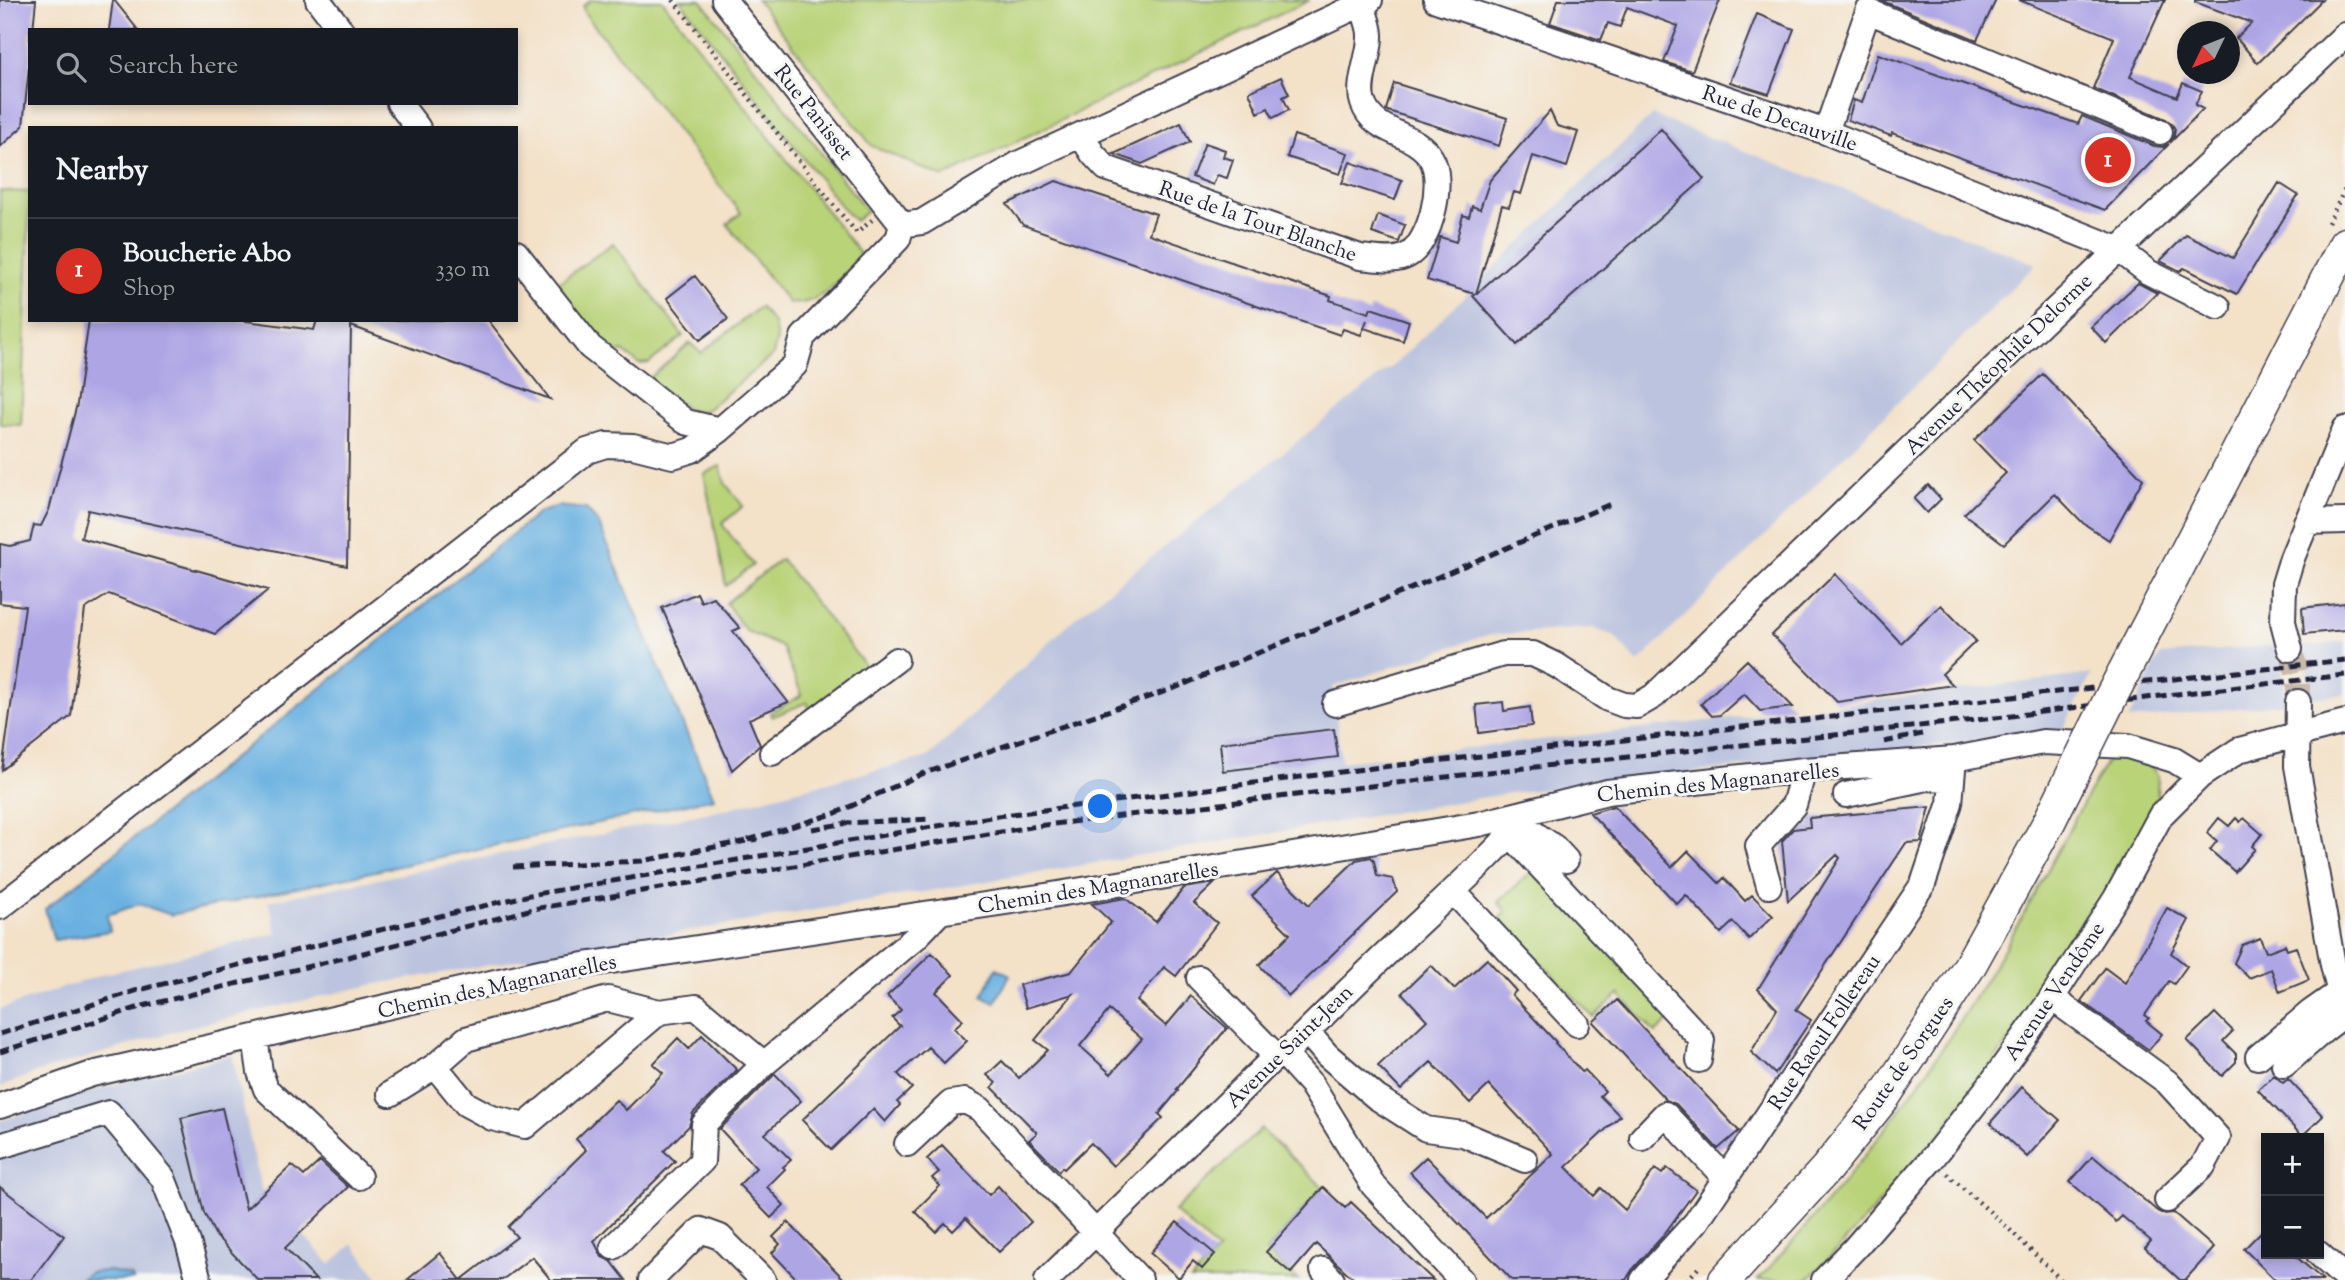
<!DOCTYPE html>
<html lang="en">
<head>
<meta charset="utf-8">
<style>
  body { margin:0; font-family:"Sorts Mill Goudy",serif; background:#242831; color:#f1f3f6 }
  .controls { position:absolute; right:21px; bottom:21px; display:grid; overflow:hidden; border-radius:0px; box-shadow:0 4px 10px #0003 }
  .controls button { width:63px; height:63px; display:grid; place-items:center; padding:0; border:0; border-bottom:2px solid #363941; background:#171b24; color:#f1f3f6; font:35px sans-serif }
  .compass { position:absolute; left:2177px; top:21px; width:63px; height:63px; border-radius:50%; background:#171b24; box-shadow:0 4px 10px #0003; rotate:227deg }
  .you { position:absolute; left:1101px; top:807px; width:24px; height:24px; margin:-18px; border:5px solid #fff; border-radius:50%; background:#1a73e8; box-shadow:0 0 0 10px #1a73e833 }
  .badge { display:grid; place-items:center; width:46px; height:46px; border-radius:50%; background:#d93025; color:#fff; font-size:23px; font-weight:700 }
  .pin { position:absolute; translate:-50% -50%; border:4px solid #fff; box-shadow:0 2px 7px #0006 }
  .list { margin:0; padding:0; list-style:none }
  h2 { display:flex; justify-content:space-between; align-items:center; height:91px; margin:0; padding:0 28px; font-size:30px }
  h2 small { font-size:23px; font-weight:400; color:#9ea1a6 }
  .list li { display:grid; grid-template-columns:46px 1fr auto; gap:21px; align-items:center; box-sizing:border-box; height:105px; padding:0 28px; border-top:2px solid #363941 }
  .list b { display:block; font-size:26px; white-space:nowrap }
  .list p { margin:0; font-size:23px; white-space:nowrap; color:#9ea1a6 }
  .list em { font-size:23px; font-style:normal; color:#9ea1a6 }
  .icon { flex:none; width:38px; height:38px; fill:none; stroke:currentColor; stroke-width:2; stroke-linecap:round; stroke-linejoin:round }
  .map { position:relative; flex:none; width:2345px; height:1280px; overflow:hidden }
  .search { position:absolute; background:#171b24; box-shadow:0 4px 10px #0003; left:28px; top:28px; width:490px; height:77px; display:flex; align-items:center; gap:18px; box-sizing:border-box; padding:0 24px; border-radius:0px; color:#9ea1a6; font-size:26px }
  .panel { position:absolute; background:#171b24; box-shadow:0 4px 10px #0003; left:28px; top:126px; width:490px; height:196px; border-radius:0px }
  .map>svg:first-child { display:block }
</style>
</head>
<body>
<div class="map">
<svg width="2345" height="1280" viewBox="0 0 2345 1280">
  <rect width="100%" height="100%" fill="#f6f6f2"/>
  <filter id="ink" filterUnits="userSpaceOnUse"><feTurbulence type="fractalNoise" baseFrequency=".0143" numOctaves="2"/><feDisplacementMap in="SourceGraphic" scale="14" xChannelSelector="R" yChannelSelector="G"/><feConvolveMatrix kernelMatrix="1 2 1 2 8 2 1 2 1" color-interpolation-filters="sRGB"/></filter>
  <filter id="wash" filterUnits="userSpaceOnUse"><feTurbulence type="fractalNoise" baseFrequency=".00686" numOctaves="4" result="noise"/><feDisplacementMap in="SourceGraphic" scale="28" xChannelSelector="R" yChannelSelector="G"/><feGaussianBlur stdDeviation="1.57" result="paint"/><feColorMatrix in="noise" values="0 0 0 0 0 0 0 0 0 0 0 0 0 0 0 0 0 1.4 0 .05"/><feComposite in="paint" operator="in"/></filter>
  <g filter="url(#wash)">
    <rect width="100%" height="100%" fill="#f3e1c8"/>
    <path fill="#bbc3de" d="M 1652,115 L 2036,264 L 1638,663 L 1614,636 L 1592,628 L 1487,635 L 1333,687 L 1341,762 L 1641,729 L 2092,674 L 2062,731 L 1510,793 L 371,985 L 190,1027 L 35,1073 L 0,1087 L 0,1009 L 101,975 L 277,933 L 268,901 L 721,810 L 928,757 L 1077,616 L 1396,363 Z
      M 2345,642 L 2345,694 L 2311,698 L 2303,647 Z
      M 2279,645 L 2287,703 L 2128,720 L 2160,655 Z
      M 232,1055 L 261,1189 L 330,1264 L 353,1244 L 380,1280 L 0,1280 L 0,1121 L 101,1088 Z"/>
    <path fill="#b9d379" stroke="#6e7a5a" stroke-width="2" d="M 591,0 L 662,0 L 861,255 C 844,276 819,308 789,303 L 727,224 L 741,213 L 584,12 L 583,6 Z
      M 680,0 L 701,0 L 867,211 L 855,221 L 845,211 Z
      M 757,0 L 1310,0 L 943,177 L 872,146 Z
      M 0,191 L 30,192 L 21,425 L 0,424 Z
      M 613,243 L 683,336 L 649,363 L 639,364 L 623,351 L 615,354 L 602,347 L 553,287 Z
      M 760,307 L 774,324 L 777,339 L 773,355 L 706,410 L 692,411 L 645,382 L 690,343 L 701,353 Z
      M 720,466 L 725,483 L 743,506 L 722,524 L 753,565 L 726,586 L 704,474 Z
      M 781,559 L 867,668 L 811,713 L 807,702 L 772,717 L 770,713 L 802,695 L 782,647 L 746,631 L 726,603 Z
      M 2113,752 L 2147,761 L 2158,776 L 2157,798 L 2140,835 L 2064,967 L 1930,1147 L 1840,1247 L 1807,1280 L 1758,1280 C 1834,1198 1905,1110 1963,1016 C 1987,978 2010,940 2031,901 C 2058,851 2083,800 2113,752 Z
      M 1536,868 L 1674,1016 L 1655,1033 L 1619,994 L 1593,1017 L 1499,919 L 1506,911 L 1498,902 Z
      M 1261,1129 L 1323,1187 L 1266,1252 L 1299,1280 L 1191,1280 L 1218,1251 L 1174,1211 Z"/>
    <path fill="#6ab1e1" stroke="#466a8e" stroke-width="2" d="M 558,506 L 586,509 L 598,522 L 714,798 L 171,915 L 139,904 L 107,915 L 110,931 L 54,940 L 45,909 L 539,513 Z
      M 997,968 L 1010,975 L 995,1003 L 982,996 Z
      M 110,1271 L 131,1276 L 133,1280 L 79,1280 L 91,1272 Z"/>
    <g id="blocks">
      <path fill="#aea5e5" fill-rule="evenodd" d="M 0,0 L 36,0 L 33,30 L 30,30 L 30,57 L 23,126 L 0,147 Z
        M 113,0 L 114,0 L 138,30 L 109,30 Z
        M 1558,0 L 1720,0 L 1692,71 L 1664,62 L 1678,26 L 1627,7 L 1620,27 L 1608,23 L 1601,40 L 1550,23 Z
        M 1880,0 L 1996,0 L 1977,40 Z
        M 2019,0 L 2165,0 L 2130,77 L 2177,97 L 2183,83 L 2202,91 L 2195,105 L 2203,109 L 2170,143 L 2174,137 L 2175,129 L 2172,124 L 2166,119 L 2093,88 L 2114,38 Z
        M 2195,0 L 2322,0 L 2258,63 L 2236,38 L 2252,23 L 2195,2 Z
        M 1757,14 L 1794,29 L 1769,94 L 1730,82 Z
        M 1878,54 L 2078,124 L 2082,116 L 2154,146 L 2163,147 L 2169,144 L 2105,210 L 1892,133 L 1891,136 L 1848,120 L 1854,100 L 1862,103 Z
        M 1281,77 L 1289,94 L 1283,97 L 1289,110 L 1273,118 L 1268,108 L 1258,113 L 1249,92 Z
        M 1394,83 L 1507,118 L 1499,146 L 1388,111 L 1386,110 Z
        M 1550,111 L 1557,126 L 1578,132 L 1567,167 L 1533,156 L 1521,194 L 1514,192 L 1509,207 L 1502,205 L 1476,294 L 1661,129 L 1704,179 L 1517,345 L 1473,296 L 1475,294 L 1427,280 L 1440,237 L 1456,242 L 1463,215 L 1469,217 L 1472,206 L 1480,209 L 1490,180 Z
        M 1181,123 L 1190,142 L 1142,164 L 1114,154 Z
        M 1294,135 L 1348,153 L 1340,174 L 1287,157 Z
        M 1205,143 L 1225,150 L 1223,157 L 1233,160 L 1227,178 L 1217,175 L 1213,185 L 1192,177 Z
        M 1350,162 L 1402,180 L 1395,200 L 1342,183 Z
        M 1056,181 L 1156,214 L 1149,234 L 1331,296 L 1330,300 L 1369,313 L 1371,308 L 1409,321 L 1403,341 L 1364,328 L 1367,320 L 1361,335 L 1343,329 L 1340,335 L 1023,225 L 1007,204 Z
        M 2279,183 L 2298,195 L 2237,294 L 2184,268 L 2180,271 L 2160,261 L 2186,235 L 2233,258 Z
        M 1378,215 L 1405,225 L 1399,242 L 1372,233 Z
        M 695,276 L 728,319 L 700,340 L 667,298 Z
        M 2138,283 L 2157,293 L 2106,343 L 2091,327 Z
        M 89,320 L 238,320 L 314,330 L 317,320 L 488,320 L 550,399 L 351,326 L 347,566 L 88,510 L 81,538 L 268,590 L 215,634 L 109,594 L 85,609 L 71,716 L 2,770 L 25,606 L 0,603 L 0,544 L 10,546 L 30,541 L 34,525 L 41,526 L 49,510 L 77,404 Z
        M 2043,374 L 2143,479 L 2109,540 L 2083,523 L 2055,494 L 2004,544 L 1964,514 L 2006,473 L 1974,440 Z
        M 1928,485 L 1941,499 L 1927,513 L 1914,499 Z
        M 1835,574 L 1901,643 L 1941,605 L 1976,641 L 1942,674 L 1953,685 L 1837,702 L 1772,635 Z
        M 697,593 L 701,602 L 713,597 L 740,628 L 733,631 L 788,702 L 749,719 L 760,745 L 732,770 L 662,608 Z
        M 2345,603 L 2345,630 L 2304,634 L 2302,608 Z
        M 1747,660 L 1793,707 L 1760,711 L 1744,694 L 1720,715 L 1712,716 L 1701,704 Z
        M 1503,702 L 1504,711 L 1530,707 L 1532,726 L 1479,733 L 1476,705 Z
        M 1334,729 L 1338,757 L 1223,771 L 1220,743 Z
        M 1614,806 L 1672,867 L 1688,851 L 1719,883 L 1724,878 L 1745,901 L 1752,895 L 1773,916 L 1749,939 L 1733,922 L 1721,933 L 1686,895 L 1677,904 L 1590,813 Z
        M 1930,807 L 1921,842 L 1906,843 L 1796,1010 L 1811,1020 L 1775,1074 L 1751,1052 L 1777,1009 L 1758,989 L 1840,858 L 1837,855 L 1788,901 L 1782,841 L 1793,829 L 1810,827 L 1809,818 Z
        M 2219,818 L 2229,826 L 2236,818 L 2240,822 L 2244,818 L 2262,834 L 2252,846 L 2255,849 L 2235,872 L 2210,850 L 2217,841 L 2207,833 Z
        M 1371,857 L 1374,861 L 1377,876 L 1393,879 L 1397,892 L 1289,996 L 1259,965 L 1290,934 L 1252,896 L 1277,873 L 1309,905 L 1356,860 Z
        M 1215,883 L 1194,903 L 1217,923 L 1176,976 L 1164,967 L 1137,1001 L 1166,1026 L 1191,996 L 1227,1028 L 1176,1090 L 1178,1091 L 1159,1114 L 1163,1118 L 1113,1166 L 1091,1143 L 1064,1169 L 1062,1167 L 1059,1171 L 1029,1140 L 1037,1133 L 992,1087 L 996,1083 L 987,1075 L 1002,1061 L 1019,1078 L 1048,1050 L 1035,1040 L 1073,994 L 1026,1008 L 1019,985 L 1071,972 L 1111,922 L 1092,904 L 1125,898 L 1156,922 L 1184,888 ZM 1109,1010 L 1142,1039 L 1111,1074 L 1080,1046 Z
        M 2167,908 L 2189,920 L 2171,953 L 2187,966 L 2174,984 L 2169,981 L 2145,1015 L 2149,1018 L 2146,1021 L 2162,1034 L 2149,1050 L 2081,1001 L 2105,968 L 2125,983 Z
        M 2260,938 L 2266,952 L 2285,945 L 2287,950 L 2296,947 L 2309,980 L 2280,992 L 2271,969 L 2249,978 L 2234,963 L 2242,945 Z
        M 932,953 L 953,975 L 936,992 L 963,1020 L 954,1028 L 967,1041 L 944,1063 L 928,1047 L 898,1074 L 912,1088 L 897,1102 L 900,1105 L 885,1122 L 873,1109 L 831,1150 L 802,1120 L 900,1026 L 892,1018 L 901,1010 L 887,996 Z
        M 1487,959 L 1516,991 L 1512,995 L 1556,1042 L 1555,1043 L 1582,1072 L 1585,1070 L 1605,1091 L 1600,1096 L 1620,1116 L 1566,1167 L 1594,1196 L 1601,1188 L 1625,1210 L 1655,1169 L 1662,1174 L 1667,1168 L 1696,1190 L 1662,1237 L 1632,1270 L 1626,1280 L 1512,1280 L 1410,1172 L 1426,1157 L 1486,1218 L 1553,1154 L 1489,1085 L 1470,1103 L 1431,1062 L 1401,1090 L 1378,1066 L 1427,1020 L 1402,993 L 1431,965 L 1454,989 Z
        M 1617,1000 L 1739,1131 L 1718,1149 L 1676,1104 L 1666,1100 L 1593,1022 Z
        M 2215,1013 L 2233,1031 L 2223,1041 L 2236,1054 L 2236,1062 L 2222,1076 L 2187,1040 Z
        M 702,1035 L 737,1070 L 693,1113 L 689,1126 L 664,1151 L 675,1161 L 594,1241 L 602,1257 L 611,1261 L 626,1280 L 551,1280 L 532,1257 L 502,1280 L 407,1280 L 440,1253 L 461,1280 L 517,1237 L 508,1227 L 586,1150 L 576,1139 L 616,1100 L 626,1110 L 663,1073 L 653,1064 L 678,1038 L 689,1049 Z
        M 775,1074 L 801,1101 L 765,1134 L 791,1160 L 783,1167 L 785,1169 L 767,1187 L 784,1205 L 771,1218 L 739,1185 L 756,1168 L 720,1129 Z
        M 2274,1075 L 2283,1083 L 2288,1079 L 2323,1116 L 2302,1136 L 2258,1090 Z
        M 2022,1087 L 2060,1120 L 2027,1157 L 1990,1123 Z
        M 222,1108 L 246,1209 L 292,1165 L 304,1176 L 320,1161 L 348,1187 L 285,1248 L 316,1280 L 258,1280 L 216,1236 L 204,1213 L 181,1118 Z
        M 942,1145 L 989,1195 L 998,1186 L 1031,1222 L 999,1252 L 966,1218 L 953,1231 L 945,1223 L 936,1232 L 915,1211 L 940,1186 L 932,1178 L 939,1172 L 927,1159 Z
        M 2093,1156 L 2157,1211 L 2163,1214 L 2174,1213 L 2214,1248 L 2185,1280 L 2180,1280 L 2145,1248 L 2151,1241 L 2122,1216 L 2116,1222 L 2070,1182 Z
        M 0,1187 L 64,1236 L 31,1280 L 0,1280 Z
        M 1323,1187 L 1345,1208 L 1351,1202 L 1433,1280 L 1355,1280 L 1316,1244 L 1291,1273 L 1266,1252 Z
        M 788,1222 L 810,1245 L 845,1280 L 798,1280 L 795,1277 L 772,1253 L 780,1244 L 773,1237 Z
        M 1177,1222 L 1215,1254 L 1202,1269 L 1193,1261 L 1179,1278 L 1150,1253 Z
        M 2266,1227 L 2266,1254 L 2293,1254 L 2323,1280 L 2275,1280 L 2244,1249 Z"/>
    </g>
  </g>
  <g filter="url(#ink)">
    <use href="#blocks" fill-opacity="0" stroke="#413f50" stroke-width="2"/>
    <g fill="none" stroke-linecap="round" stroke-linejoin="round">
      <path stroke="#c9bbac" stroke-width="24" stroke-dasharray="24 12" stroke-linecap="butt" d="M 2290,649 L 2298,675 L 2298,702"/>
      <g stroke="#413f50" stroke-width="28">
        <path id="minor" d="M 318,0 L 341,30
          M 724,0 L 902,225
          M 1436,0 L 1826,132 L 2118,249 L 2148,272 L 2218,307
          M 399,103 L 418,128
          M 1826,132 L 1868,11 L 2160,132
          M 1081,135 L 1093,154 L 1106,168 L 1360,257 C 1375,258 1395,263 1408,255 C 1431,242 1445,180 1431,158 C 1415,131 1374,135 1363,103 C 1356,84 1371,55 1370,35 C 1370,25 1364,14 1362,4
          M 902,225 L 922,222 L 1018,164 L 1370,0
          M 516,253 L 590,347 L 686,422 L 720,430
          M 2306,522 L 2345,521
          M 2290,649 L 2283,622 L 2284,584 L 2292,558 L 2345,429
          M 2298,702 L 2297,766 L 2333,965 L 2345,1014
          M 1335,704 L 1503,654 L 1533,654 L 1556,665 L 1608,699 L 1624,705 L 1637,706 L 1654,696 L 1953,407 L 2345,35
          M 772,753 L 896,660
          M 1846,795 L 1927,778 L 1952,779
          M 1520,824 L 1554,847 L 1566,860
          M 1511,835 L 1702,1040 L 1699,1060
          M 1769,886 L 1758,846 L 1794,805 L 1804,770
          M 1453,891 L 1577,1024
          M 0,907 L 587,451 L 606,445 L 633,446 L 673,456 L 692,450 L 720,430 L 795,365 L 803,337 L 898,239 L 902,225
          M 1199,978 L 1276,1056
          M 2052,998 L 2167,1082 L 2218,1138 L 2203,1166 L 2167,1200
          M 1307,1032 L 1327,1055 L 1376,1097 L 1426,1129 L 1463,1134 L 1525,1160
          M 255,1038 L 260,1072 L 266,1089 L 359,1177
          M 1284,1054 L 1311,1084 L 1373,1185 L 1461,1280
          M 2258,1057 L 2311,1012 L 2338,993
          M 2284,1065 L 2324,1030 L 2345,1014
          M 435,1066 L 466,1039 L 608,999 L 659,1012
          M 390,1094 L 435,1066 L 466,1104 L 492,1118 L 525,1126 L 659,1012 L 696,1007 L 764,1064
          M 0,1106 L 92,1074 L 544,971 L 1052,895 L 1479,824 L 1607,792 L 1804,770 L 1954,759 L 2043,742 L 2128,746 L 2174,760 L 2200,776
          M 1642,1138 L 1665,1114 L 1726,1179
          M 907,1144 L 951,1103 L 965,1101 L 980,1109 L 1140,1280
          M 0,1146 L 109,1113 L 163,1178 L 188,1242 L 199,1280
          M 613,1247 L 702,1161 L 704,1124 L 764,1064 L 915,938 L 940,912
          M 2319,1254 L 2345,1278
          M 1323,1270 L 1332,1280
          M 651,1280 L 701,1230 L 720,1237 L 763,1280
          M 1047,1280 L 1276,1056 L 1284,1054 C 1324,1015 1363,975 1404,937 C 1447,896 1492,857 1530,812
          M 1643,1280 L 1696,1222 L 1923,884 L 1950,803 L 1954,759
          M 1824,1280 L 1855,1248 L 1931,1160 L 1993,1081 L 2052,998 L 2116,898 L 2161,815 L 2200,776 L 2239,750 L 2345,722"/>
      </g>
      <g stroke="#413f50" stroke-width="35">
        <path id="major" d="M 2214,498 L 2345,244
          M 1725,1280 L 1826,1169 L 1884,1097 L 1969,967 L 2048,824"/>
      </g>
      <path stroke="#413f50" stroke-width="4.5" stroke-dasharray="2 5" stroke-linecap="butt" d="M 673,0 L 836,208 L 857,233 L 872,220
        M 2328,223 L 2345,189
        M 1947,1174 L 2007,1227 L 2061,1280
        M 1687,1280 L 1701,1265"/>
      <use href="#minor" stroke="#fff" stroke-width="24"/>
      <use href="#major" stroke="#fff" stroke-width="32"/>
      <path stroke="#22223b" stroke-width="5" stroke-dasharray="10 5" stroke-linecap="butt" d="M 1884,742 L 1922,734
        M 812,829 L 848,823 L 930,819
        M 748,840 L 836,813 L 922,774 L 1175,688 L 1613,503
        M 513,867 L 642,861 L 757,839
        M 0,1034 L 135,991 L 350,937 L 530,895 L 997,816 L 1364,769 L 2345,660
        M 0,1052 L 143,1006 L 348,957 L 533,909 L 1037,826 L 1488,772 L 2004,717 L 2168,695 L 2345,675"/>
      <g stroke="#413f50" stroke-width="35" stroke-linecap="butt">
        <path id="major-bridge" d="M 2048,824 L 2113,693 L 2214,498"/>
      </g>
      <use href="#major-bridge" stroke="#fff" stroke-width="32"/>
    </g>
  </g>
  <g text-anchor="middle" stroke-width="6" stroke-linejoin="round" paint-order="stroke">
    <g font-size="21" fill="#22223b" stroke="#f6f6f2">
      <text transform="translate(814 112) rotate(52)" y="7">Rue Panisset</text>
      <text transform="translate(1780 118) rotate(19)" y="7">Rue de Decauville</text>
      <text transform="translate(1258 221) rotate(19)" y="7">Rue de la Tour Blanche</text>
      <text transform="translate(1998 364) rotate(-44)" y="7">Avenue Théophile Delorme</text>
      <text transform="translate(1718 782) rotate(-6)" y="7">Chemin des Magnanarelles</text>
      <text transform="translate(1098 887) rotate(-9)" y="7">Chemin des Magnanarelles</text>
      <text transform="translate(497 986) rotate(-12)" y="7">Chemin des Magnanarelles</text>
      <text transform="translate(2054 991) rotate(-56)" y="7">Avenue Vendôme</text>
      <text transform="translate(1824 1032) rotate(-56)" y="7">Rue Raoul Follereau</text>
      <text transform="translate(1289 1046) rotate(-44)" y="7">Avenue Saint-Jean</text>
      <text transform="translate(1903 1063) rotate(-55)" y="7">Route de Sorgues</text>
    </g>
  </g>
</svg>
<div class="controls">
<button>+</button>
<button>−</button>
</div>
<svg class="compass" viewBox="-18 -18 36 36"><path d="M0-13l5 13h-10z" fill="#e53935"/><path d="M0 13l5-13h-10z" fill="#9ea1a6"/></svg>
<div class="you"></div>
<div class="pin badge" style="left:2108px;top:160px">1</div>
<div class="search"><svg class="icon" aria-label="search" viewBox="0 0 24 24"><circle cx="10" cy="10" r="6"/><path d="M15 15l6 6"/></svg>Search here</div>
<section class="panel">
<h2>Nearby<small></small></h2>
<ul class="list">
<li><span class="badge">1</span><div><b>Boucherie Abo</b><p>Shop</p></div><em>330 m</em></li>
</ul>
</section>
</div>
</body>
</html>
